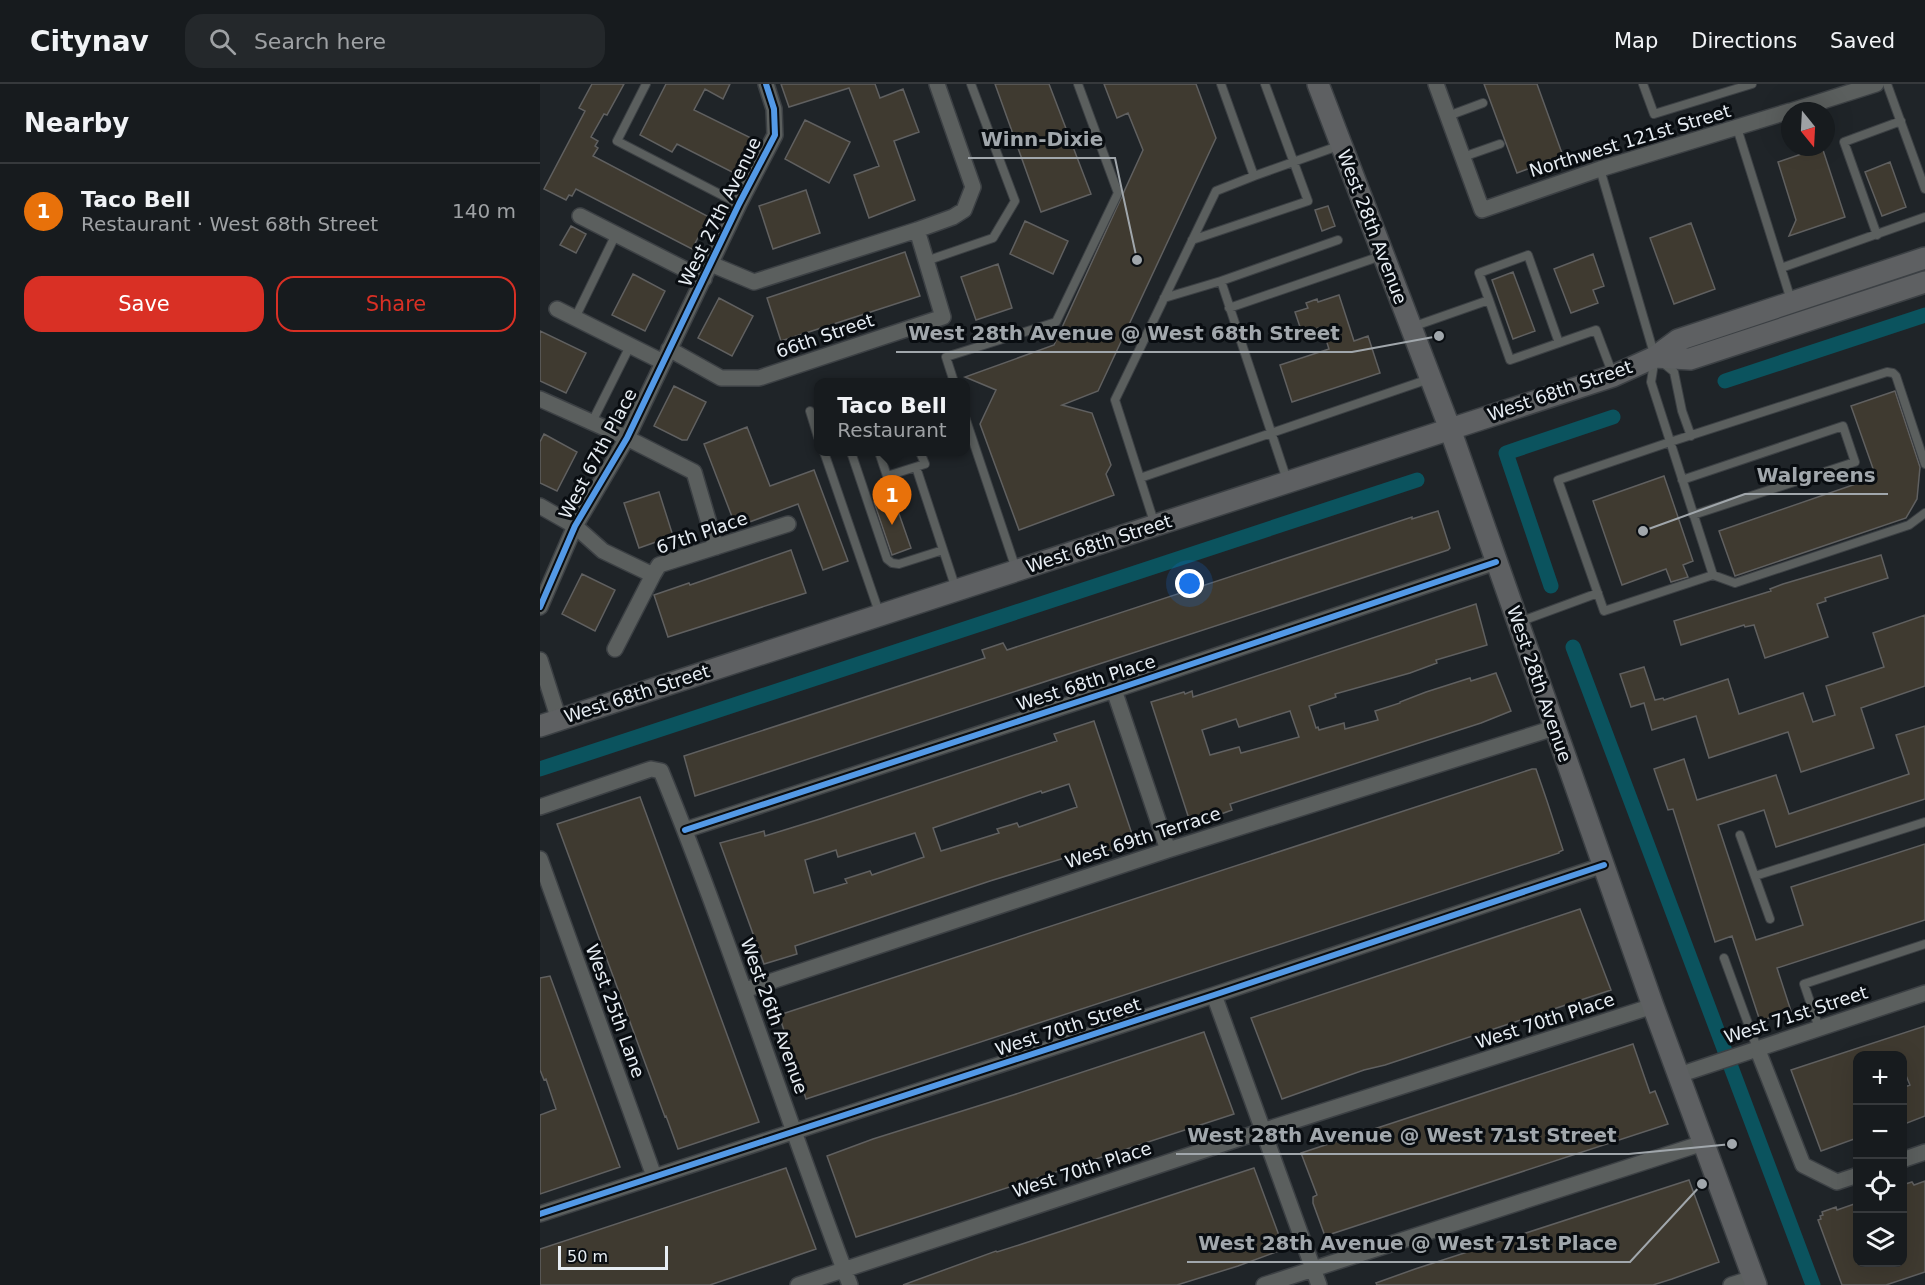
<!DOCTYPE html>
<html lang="en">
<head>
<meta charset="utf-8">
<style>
  body { margin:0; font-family:"DejaVu Sans",sans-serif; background:#24282b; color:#f1f3f6 }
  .controls { position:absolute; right:18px; bottom:18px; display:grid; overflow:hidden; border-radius:12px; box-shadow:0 6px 24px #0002 }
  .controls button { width:54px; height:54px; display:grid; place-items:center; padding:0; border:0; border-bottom:2px solid #36393c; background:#171b1e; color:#f1f3f6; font:30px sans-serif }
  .compass { position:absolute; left:1241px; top:18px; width:54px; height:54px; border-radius:50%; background:#171b1e; box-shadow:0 6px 24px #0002; rotate:162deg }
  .scale { position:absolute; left:18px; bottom:15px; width:110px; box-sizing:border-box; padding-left:6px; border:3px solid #e7edf3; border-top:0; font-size:16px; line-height:21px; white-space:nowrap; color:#e7edf3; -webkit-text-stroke:4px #090d11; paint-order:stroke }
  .you { position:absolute; left:650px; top:500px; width:21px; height:21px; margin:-15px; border:4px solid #fff; border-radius:50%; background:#1a73e8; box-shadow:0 0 0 9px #1a73e833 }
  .badge { display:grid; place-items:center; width:39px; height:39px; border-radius:50%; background:#d93025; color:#fff; font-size:20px; font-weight:700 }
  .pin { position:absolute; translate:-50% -50px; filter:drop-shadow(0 2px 3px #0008) }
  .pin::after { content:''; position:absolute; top:32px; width:21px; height:18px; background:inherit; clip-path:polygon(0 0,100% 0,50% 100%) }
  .popup { position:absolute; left:274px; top:294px; width:156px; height:78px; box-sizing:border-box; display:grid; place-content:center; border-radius:12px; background:#171b1e; filter:drop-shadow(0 2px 4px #0005); font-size:20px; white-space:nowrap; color:#9ea1a4 }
  .popup b { font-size:22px; color:#f1f3f6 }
  .popup::after { content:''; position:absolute; left:50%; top:100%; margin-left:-12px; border:12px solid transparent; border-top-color:#171b1e }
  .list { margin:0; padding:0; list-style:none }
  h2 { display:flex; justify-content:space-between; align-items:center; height:78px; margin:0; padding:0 24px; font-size:26px }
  h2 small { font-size:20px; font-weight:400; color:#9ea1a4 }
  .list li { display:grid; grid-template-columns:39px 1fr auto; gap:18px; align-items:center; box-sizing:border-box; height:96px; padding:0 24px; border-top:2px solid #36393c }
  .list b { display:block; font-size:22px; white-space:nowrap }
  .list p { margin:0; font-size:20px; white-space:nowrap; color:#9ea1a4 }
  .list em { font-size:20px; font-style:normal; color:#9ea1a4 }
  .actions { display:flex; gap:12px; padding:18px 24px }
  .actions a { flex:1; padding:14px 0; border:2px solid #d93025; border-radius:18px; text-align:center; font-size:21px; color:#d93025 }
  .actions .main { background:#d93025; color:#fff }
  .icon { flex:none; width:33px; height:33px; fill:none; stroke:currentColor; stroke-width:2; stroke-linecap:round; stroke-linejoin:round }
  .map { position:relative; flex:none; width:1385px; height:1201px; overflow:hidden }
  header { display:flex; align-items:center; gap:36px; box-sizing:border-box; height:84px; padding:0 30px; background:#171b1e; border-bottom:2px solid #36393c }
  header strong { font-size:28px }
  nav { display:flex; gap:33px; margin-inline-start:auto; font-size:21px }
  .search { width:420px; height:54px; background:#24282b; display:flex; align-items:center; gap:15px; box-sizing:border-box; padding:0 21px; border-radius:18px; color:#9ea1a4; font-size:22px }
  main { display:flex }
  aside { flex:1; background:#171b1e }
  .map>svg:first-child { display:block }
</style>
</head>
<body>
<header>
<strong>Citynav</strong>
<div class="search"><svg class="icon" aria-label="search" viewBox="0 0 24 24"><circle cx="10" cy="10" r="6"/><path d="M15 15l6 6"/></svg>Search here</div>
<nav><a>Map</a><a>Directions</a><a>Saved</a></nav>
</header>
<main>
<aside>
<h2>Nearby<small></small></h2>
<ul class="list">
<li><span class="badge" style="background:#e8710a">1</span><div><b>Taco Bell</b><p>Restaurant · West 68th Street</p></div><em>140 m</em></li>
</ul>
<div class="actions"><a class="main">Save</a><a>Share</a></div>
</aside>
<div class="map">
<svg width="1385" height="1201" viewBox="0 0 1385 1201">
  <rect width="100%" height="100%" fill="#1f2428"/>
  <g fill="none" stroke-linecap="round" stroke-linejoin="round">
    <path stroke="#0b535e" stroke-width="15" d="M 1185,297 L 1385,231
      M 1011,502 L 966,369 L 1073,333
      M 1033,563 L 1273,1201
      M 0,685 L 877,396"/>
  </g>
  <path fill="#3f3a30" stroke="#606060" stroke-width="1.5" fill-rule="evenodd" d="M 52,0 L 84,0 L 67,31 L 64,30 L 51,53 L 58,57 L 55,62 L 58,64 L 53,72 L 169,133 L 152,165 L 36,105 L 32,112 L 29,111 L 26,116 L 4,105 L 45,27 L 39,24 Z
    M 126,0 L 190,0 L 183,15 L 165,5 L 154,26 L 213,55 L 194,89 L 137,60 L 132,68 L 100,51 Z
    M 241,0 L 335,0 L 340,14 L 363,5 L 379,48 L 354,57 L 375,116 L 329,134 L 314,91 L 339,82 L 309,4 L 249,23 Z
    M 455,0 L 509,0 L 551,110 L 501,128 Z
    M 564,0 L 656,0 L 676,54 L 558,307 L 522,321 L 552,329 L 571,381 L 566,390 L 574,411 L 479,446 L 440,340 L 456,306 L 425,293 L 514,261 L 603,66 L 588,29 L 577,34 Z
    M 944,0 L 997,0 L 1023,72 L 977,89 Z
    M 265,36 L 310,58 L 289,99 L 245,75 Z
    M 1282,63 L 1305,133 L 1249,152 L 1256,136 L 1238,78 Z
    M 1350,78 L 1366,123 L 1342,132 L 1325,88 Z
    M 266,106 L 280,149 L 233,165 L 219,122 Z
    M 788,122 L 795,142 L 782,147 L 775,126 Z
    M 485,137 L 528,157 L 513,190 L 470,170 Z
    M 1151,139 L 1175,205 L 1134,220 L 1110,154 Z
    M 31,142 L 46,150 L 36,169 L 20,161 Z
    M 365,168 L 380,212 L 241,257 L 227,214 Z
    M 1053,170 L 1064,202 L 1053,206 L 1058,219 L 1031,229 L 1014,185 Z
    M 458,180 L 472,224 L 436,236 L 421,193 Z
    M 973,188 L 995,247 L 973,255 L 952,196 Z
    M 93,190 L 125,207 L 105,247 L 72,231 Z
    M 799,211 L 814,257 L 828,252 L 840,289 L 752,318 L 740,281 L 789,265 L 782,243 L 762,249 L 755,228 L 768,224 L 766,219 L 777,215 L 778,218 Z
    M 179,214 L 213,232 L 192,272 L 158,254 Z
    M 0,247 L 46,269 L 26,309 L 0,297 Z
    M 134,302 L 166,318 L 147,356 L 142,356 L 114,342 Z
    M 1355,307 L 1380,383 L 1377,415 L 1366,434 L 1195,492 L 1179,447 L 1336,393 L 1311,322 Z
    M 207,343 L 230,402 L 274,386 L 308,477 L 283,486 L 258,420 L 196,443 L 164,360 Z
    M 4,350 L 37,368 L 17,407 L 0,399 L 0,358 Z
    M 1124,392 L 1153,477 L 1143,481 L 1148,493 L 1131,498 L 1126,485 L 1082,501 L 1053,417 Z
    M 351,407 L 371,464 L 352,471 L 334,418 L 337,417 L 336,412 Z
    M 119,408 L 133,452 L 99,464 L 84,419 Z
    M 898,427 L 910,464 L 908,466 L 155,712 L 144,672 L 445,574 L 442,566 L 463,559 L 467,566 L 872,433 L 872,435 Z
    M 251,466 L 266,509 L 128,553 L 114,511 L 149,499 L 150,501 Z
    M 1341,471 L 1348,494 L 1285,514 L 1286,517 L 1277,520 L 1288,553 L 1225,574 L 1214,541 L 1205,543 L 1204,541 L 1141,561 L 1134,537 L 1231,507 L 1230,505 L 1243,500 Z
    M 42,490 L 75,506 L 55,547 L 22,530 Z
    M 936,520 L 947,561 L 896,576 L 897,579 L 870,589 L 795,610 L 796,613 L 769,622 L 776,644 L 778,643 L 779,646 L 804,639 L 805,645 L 838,636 L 835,627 L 860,619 L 860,618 L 886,608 L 930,594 L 931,597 L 956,589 L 971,627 L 941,639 L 690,720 L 692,726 L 651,741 L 611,618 L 644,608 L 645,610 L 652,607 L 653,613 ZM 750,627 L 759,653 L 701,669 L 699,663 L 670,671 L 662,646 L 696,635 L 699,643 Z
    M 1385,531 L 1385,602 L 1321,624 L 1334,664 L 1261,688 L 1248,648 L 1169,674 L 1156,632 L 1112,646 L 1104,619 L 1091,623 L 1080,590 L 1104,583 L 1115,616 L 1123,614 L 1124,616 L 1188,595 L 1199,630 L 1263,609 L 1273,638 L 1295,631 L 1286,602 L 1344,583 L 1333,549 Z
    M 554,637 L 595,759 L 562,770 L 560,763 L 450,797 L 255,862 L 257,870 L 224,880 L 180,759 L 224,747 L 225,752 L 280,735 L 517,657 L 514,650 ZM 529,700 L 537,723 L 479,743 L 477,739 L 457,745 L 459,749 L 401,767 L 393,744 L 501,707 L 502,709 ZM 375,749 L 384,773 L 332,791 L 330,787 L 305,795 L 307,799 L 274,809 L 265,776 L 296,766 L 298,773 Z
    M 1385,642 L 1385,715 L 1236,763 L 1224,726 L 1178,741 L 1216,856 L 1263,841 L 1251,803 L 1385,760 L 1385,836 L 1237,884 L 1251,927 L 1220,937 L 1192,852 L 1175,858 L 1133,725 L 1128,726 L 1114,685 L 1144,675 L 1157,716 L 1236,691 L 1249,730 L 1369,690 L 1356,651 Z
    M 992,685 L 996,685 L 1007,717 L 1023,766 L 1019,768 L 1019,769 L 266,1015 L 239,931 Z
    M 100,713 L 219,1038 L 138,1065 L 126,1032 L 125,1033 L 17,740 Z
    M 1040,825 L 1071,906 L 845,981 L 824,986 L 742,1015 L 711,934 Z
    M 10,892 L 80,1083 L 0,1110 L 0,1031 L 16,1025 L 6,995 L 4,996 L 0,986 L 0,894 Z
    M 1385,942 L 1385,1032 L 1362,1041 L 1362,1004 L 1370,1001 L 1362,982 L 1362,972 L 1317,972 L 1317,1054 L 1281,1067 L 1251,986 Z
    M 664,948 L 694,1030 L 316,1153 L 287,1072 L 333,1055 L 473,1011 Z
    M 1093,960 L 1110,1009 L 1115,1007 L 1128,1040 L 785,1152 L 773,1119 L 773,1113 L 777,1111 L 761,1069 Z
    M 246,1084 L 276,1165 L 170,1201 L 0,1201 L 0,1165 Z
    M 714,1084 L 744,1165 L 698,1182 L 637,1201 L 363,1201 L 456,1167 L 457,1168 L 479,1161 Z
    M 1149,1096 L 1179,1178 L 1132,1195 L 1113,1201 L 837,1201 L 836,1199 L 875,1185 Z
    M 1385,1097 L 1385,1188 L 1346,1201 L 1302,1201 L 1278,1136 L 1281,1135 L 1280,1132 L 1283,1131 L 1282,1128 L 1296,1123 L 1297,1126 L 1317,1119 L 1317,1179 L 1362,1179 L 1362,1101 L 1372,1098 L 1374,1101 Z"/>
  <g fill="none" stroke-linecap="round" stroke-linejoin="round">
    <g stroke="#3c4044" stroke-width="10">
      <path id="service" d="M 106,0 L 77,57 L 199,120
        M 681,0 L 714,92 L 801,61
        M 1103,0 L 1114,30 L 1212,0
        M 1347,0 L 1385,105
        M 908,32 L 943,19
        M 1197,44 L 1251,216
        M 923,73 L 960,60
        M 1060,85 L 1115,273 L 1111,298 L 1173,491
        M 1337,151 L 1304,58 L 1361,37
        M 652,156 L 768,117 L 725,0
        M 386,177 L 453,154 L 475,117 L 431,0
        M 1241,184 L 1385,133
        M 681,197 L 798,156
        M 624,214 L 681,197 L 747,396
        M 949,216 L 939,189 L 988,171 L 1019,259
        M 689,224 L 841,172
        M 35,234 L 76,150
        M 872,243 L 949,216 L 970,276 L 1056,246 L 1073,291
        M 1123,279 L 1134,288 L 1142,327 L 1151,352
        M 414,298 L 406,273 L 516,238 L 578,109 L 538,0
        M 270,327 L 278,353
        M 425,333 L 476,485
        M 52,338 L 90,262
        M 284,368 L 340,531
        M 311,368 L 347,475 L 352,479 L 359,480 L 403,466
        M 339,368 L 347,392 L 385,380 L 380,368
        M 1385,380 L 1356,292 L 1353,289 L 1347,288 L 1130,358 L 1018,396 L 1064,527 L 1173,491 L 1195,499 L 1369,441 L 1385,429
        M 376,383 L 416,505
        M 600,394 L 889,295
        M 1142,396 L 1303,342 L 1315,378 L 1153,431
        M 615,441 L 575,316 L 676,107 L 714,92
        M 979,538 L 1058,509
        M 1200,751 L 1230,835
        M 1215,792 L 1385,738
        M 1184,874 L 1217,964
        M 1279,944 L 1264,900 L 1385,860"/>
    </g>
    <g stroke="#3c4044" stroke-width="18">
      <path id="minor" d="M 896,0 L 942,126 L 1060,85 L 1250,27
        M 1251,27 L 1336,0
        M 40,132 L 164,195
        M 171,180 L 214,198 L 377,146 L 413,133 L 424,126 L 433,103 L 397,0
        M 17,225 L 123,278
        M 129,265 L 181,294 L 219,294 L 403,233 L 377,146
        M 0,315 L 87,354 L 154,388 L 176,463
        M 0,422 L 35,442 L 63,467 L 113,491 L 119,481 L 248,440
        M 0,523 L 35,442 L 87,354 L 199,120 L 235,51 L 234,25 L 226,0
        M 75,565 L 113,491
        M 0,576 L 19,636
        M 574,606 L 628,766
        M 0,723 L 111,685 L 121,687 C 190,856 245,1030 310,1201
        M 145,746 L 574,606 L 956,478
        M 0,775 L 114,1092
        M 205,906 L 628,766 L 1014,644
        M 674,911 L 779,1201
        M 1217,964 L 1263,1081 L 1297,1098 L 1318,1091
        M 1139,991 L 1385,909
        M 1362,1076 L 1385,1068
        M 0,1130 L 674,911 L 1064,781
        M 258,1201 L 722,1047 L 1113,922
        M 724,1201 L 1163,1059
        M 1191,1201 L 1213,1194"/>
    </g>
    <g stroke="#3c4044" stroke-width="24">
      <path id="secondary" d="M 778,0 L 910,345 L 1113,922 L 1216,1201
        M 1115,273 L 1150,275 L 1385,198
        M 0,642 L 1073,292 L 1115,273 L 1138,256 L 1385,174"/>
    </g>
    <use href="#service" stroke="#5b5f5e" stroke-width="8"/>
    <use href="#minor" stroke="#5b5f5e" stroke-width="15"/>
    <use href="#secondary" stroke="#5e6062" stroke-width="21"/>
    <g stroke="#090d11" stroke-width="10">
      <path id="cycleway" d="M 0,523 L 35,442 L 87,354 L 199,120 L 235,51 L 234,25 L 226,0
        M 145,746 L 574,606 L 956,478
        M 0,1130 L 674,911 L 1064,781"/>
    </g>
    <use href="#cycleway" stroke="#5399e6" stroke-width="6"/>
  </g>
  <g text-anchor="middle" stroke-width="6" stroke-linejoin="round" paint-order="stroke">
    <g font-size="18" fill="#e7edf3" stroke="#090d11">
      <text transform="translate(1090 57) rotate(-17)" y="6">Northwest 121st Street</text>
      <text transform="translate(180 128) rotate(-64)" y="6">West 27th Avenue</text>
      <text transform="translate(832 143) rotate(69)" y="6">West 28th Avenue</text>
      <text transform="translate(285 252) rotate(-19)" y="6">66th Street</text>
      <text transform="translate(1020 307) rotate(-19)" y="6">West 68th Street</text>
      <text transform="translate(58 370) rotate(-62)" y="6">West 67th Place</text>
      <text transform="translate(162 449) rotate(-19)" y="6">67th Place</text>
      <text transform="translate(559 460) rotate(-18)" y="6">West 68th Street</text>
      <text transform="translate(546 599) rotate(-18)" y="6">West 68th Place</text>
      <text transform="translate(999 600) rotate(71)" y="6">West 28th Avenue</text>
      <text transform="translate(97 610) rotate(-18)" y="6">West 68th Street</text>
      <text transform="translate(603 754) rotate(-18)" y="6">West 69th Terrace</text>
      <text transform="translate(75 927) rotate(70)" y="6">West 25th Lane</text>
      <text transform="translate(1256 931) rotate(-18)" y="6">West 71st Street</text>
      <text transform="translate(234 932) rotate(70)" y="6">West 26th Avenue</text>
      <text transform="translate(1005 937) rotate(-18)" y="6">West 70th Place</text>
      <text transform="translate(528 943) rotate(-18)" y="6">West 70th Street</text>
      <text transform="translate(542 1086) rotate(-18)" y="6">West 70th Place</text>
    </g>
  </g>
  <path fill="none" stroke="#a1a7ac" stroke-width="2" d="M597 176L575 74H428M899 252L812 268H356M1103 447L1205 410H1348M1192 1060L1089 1070H636M1162 1100L1090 1178H647"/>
  <g fill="#a1a7ac" stroke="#090d11" stroke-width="2">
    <circle cx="597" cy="176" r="6"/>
    <circle cx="899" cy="252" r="6"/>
    <circle cx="1103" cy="447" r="6"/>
    <circle cx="1192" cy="1060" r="6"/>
    <circle cx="1162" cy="1100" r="6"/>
  </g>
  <g font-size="20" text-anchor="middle" font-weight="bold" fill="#a1a7ac" stroke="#090d11" stroke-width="6" stroke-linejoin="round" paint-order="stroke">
    <text x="502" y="62">Winn-Dixie</text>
    <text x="584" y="256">West 28th Avenue @ West 68th Street</text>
    <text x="1276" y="398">Walgreens</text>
    <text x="862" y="1058">West 28th Avenue @ West 71st Street</text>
    <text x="868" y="1166">West 28th Avenue @ West 71st Place</text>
  </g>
</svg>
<div class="controls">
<button>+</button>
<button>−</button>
<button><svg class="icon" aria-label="locate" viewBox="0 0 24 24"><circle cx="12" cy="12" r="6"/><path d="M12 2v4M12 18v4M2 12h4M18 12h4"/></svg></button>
<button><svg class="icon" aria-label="layers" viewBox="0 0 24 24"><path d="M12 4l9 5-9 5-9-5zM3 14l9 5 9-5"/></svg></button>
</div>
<svg class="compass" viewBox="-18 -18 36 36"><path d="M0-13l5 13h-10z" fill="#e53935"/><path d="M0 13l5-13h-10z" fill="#9ea1a4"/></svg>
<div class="scale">50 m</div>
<div class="you"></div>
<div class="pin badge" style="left:352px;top:441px;background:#e8710a">1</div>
<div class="popup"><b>Taco Bell</b>Restaurant</div>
</div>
</main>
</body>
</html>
